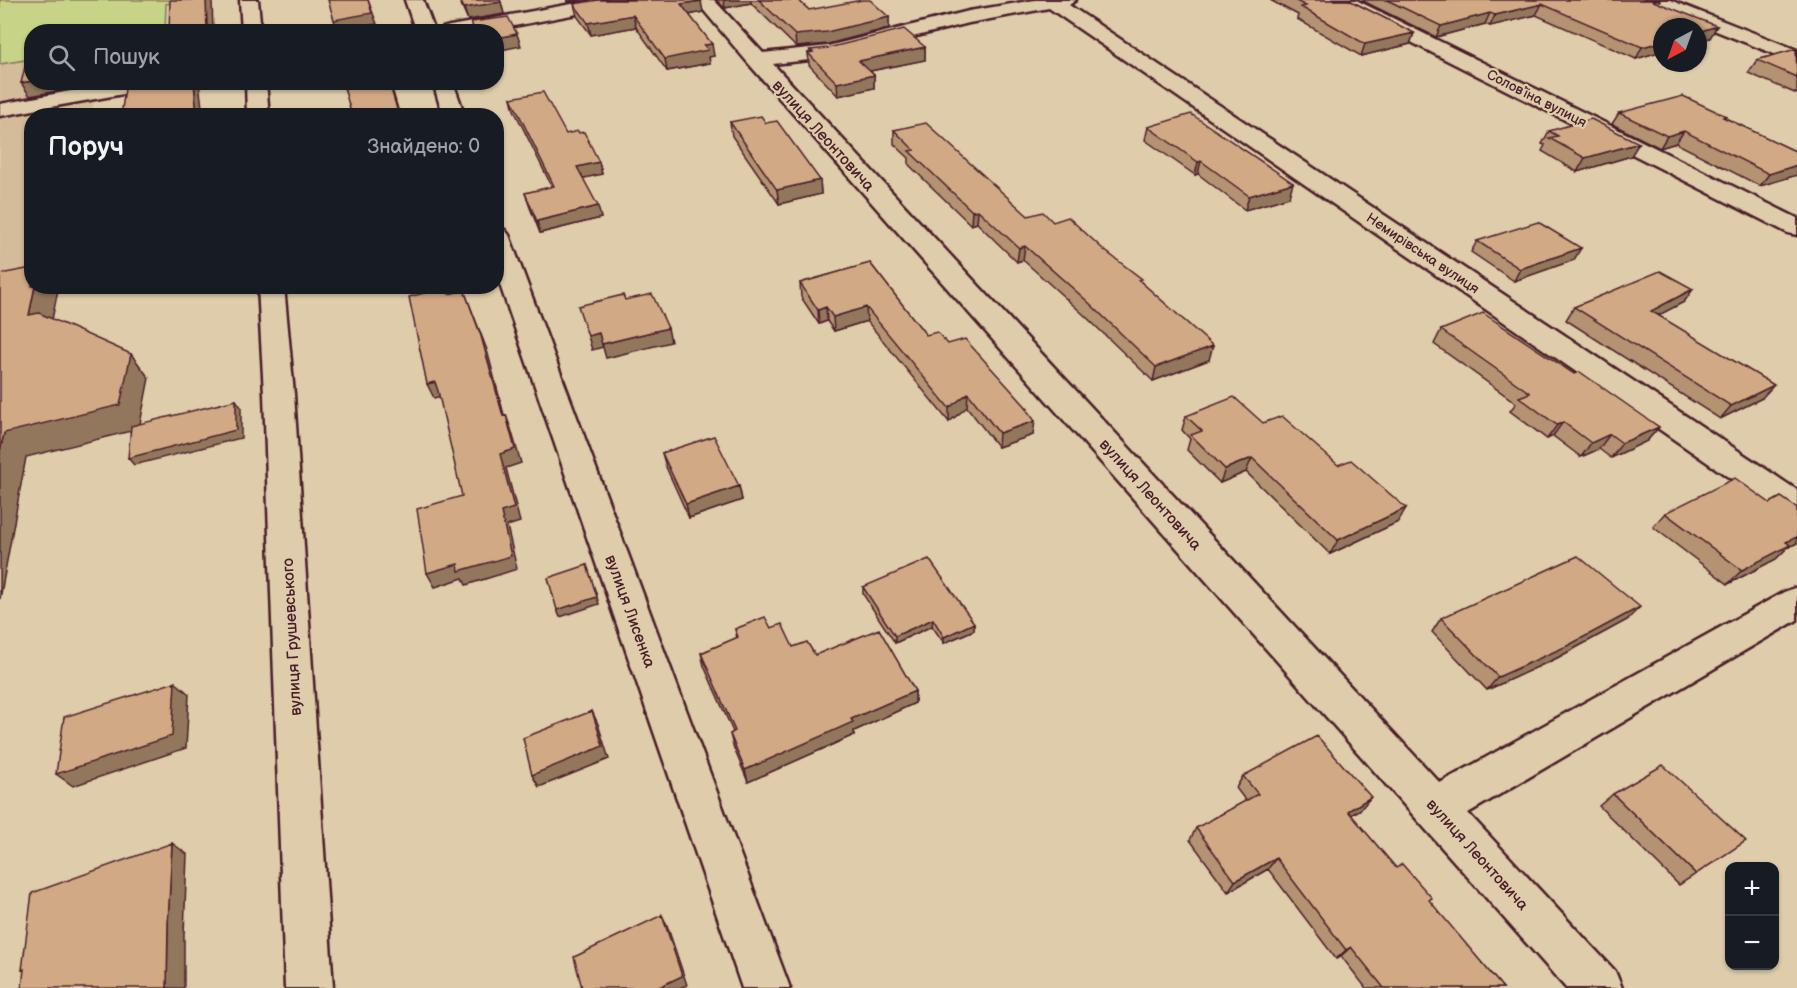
<!DOCTYPE html>
<html lang="uk">
<head>
<meta charset="utf-8">
<style>
  body { margin:0; font-family:"Balsamiq Sans",sans-serif; background:#20242c; color:#f1f3f6 }
  .controls { position:absolute; right:18px; bottom:18px; display:grid; overflow:hidden; border-radius:12px; box-shadow:0 2px 4px #0004 }
  .controls button { width:54px; height:54px; display:grid; place-items:center; padding:0; border:0; border-bottom:2px solid #363941; background:#171b24; color:#f1f3f6; font:30px sans-serif }
  .compass { position:absolute; left:1653px; top:18px; width:54px; height:54px; border-radius:50%; background:#171b24; box-shadow:0 2px 4px #0004; rotate:221deg }
  .list { margin:0; padding:0; list-style:none }
  h2 { display:flex; justify-content:space-between; align-items:center; height:78px; margin:0; padding:0 24px; font-size:26px }
  h2 small { font-size:20px; font-weight:400; color:#9ea1a6 }
  .icon { flex:none; width:33px; height:33px; fill:none; stroke:currentColor; stroke-width:2; stroke-linecap:round; stroke-linejoin:round }
  .map { position:relative; flex:none; width:1797px; height:988px; overflow:hidden }
  .search { position:absolute; background:#171b24; box-shadow:0 2px 4px #0004; left:24px; top:24px; width:480px; height:66px; display:flex; align-items:center; gap:15px; box-sizing:border-box; padding:0 21px; border-radius:24px; color:#9ea1a6; font-size:22px }
  .panel { position:absolute; background:#171b24; box-shadow:0 2px 4px #0004; left:24px; top:108px; width:480px; height:186px; border-radius:24px }
  .map>svg:first-child { display:block }
</style>
</head>
<body>
<div class="map">
<svg width="1797" height="988" viewBox="0 0 1797 988">
  <rect width="100%" height="100%" fill="#deccaa"/>
  <filter id="ink" filterUnits="userSpaceOnUse"><feTurbulence type="fractalNoise" baseFrequency=".0167" numOctaves="2"/><feDisplacementMap in="SourceGraphic" scale="12" xChannelSelector="R" yChannelSelector="G"/><feConvolveMatrix kernelMatrix="1 2 1 2 8 2 1 2 1" color-interpolation-filters="sRGB"/></filter>
  <g filter="url(#ink)">
    <path fill="#d4bb9a" d="M 31,59 L 32,82 L 97,83 L 96,89 L 0,106 L 0,64 Z
      M 94,100 L 91,115 L 32,116 L 32,286 L 59,287 L 0,599 L 0,116 Z"/>
    <path fill="#c7d386" stroke="#887958" stroke-width="1.5" d="M 0,0 L 188,0 L 166,4 L 165,31 L 32,32 L 31,59 L 0,64 Z"/>
    <g fill="none" stroke-linecap="round" stroke-linejoin="round">
      <g stroke="#4a1f2b" stroke-width="5">
        <path id="minor" d="M 240,0 L 258,0 L 261,32 L 242,32 Z
          M 405,0 L 423,0 L 435,32 L 416,32 Z
          M 594,0 L 633,0 L 630,4 L 624,5 L 483,32 L 441,32 L 443,28 L 450,26 Z
          M 695,0 L 714,0 L 763,53 L 828,46 L 969,11 L 1035,0 L 1076,0 L 1069,5 L 1797,490 L 1797,520 L 1785,516 L 1049,8 L 969,23 L 828,58 L 773,64 L 1440,783 L 1784,592 L 1797,587 L 1797,620 L 1468,813 L 1615,971 L 1622,988 L 1566,988 L 749,64 Z
          M 1333,0 L 1356,0 L 1797,218 L 1797,235 L 1788,233 L 1336,4 Z
          M 1645,0 L 1670,0 L 1797,50 L 1797,63 L 1648,4 Z
          M 119,82 L 167,82 L 164,86 L 157,88 L 0,116 L 0,104 Z
          M 246,82 L 266,82 L 269,116 L 247,116 Z
          M 433,82 L 453,82 L 465,116 L 443,116 Z
          M 496,228 L 505,230 L 509,235 L 790,988 L 742,988 L 496,273 Z
          M 258,286 L 284,286 L 294,394 L 333,988 L 285,988 L 264,394 Z"/>
      </g>
      <use href="#minor" fill="#deccaa" fill-rule="evenodd"/>
    </g>
    <path fill="#b49272" stroke="#4a1f2b" stroke-width="1.5" d="M 459,0 L 500,0 L 504,14 L 468,20 Z
      M 716,0 L 798,0 L 809,10 L 889,17 L 889,28 L 828,44 L 796,47 L 751,3 L 725,8 Z
      M 1270,0 L 1349,0 L 1414,33 L 1410,44 L 1361,56 L 1297,19 L 1298,15 Z
      M 1361,0 L 1660,0 L 1659,3 L 1710,38 L 1662,27 L 1662,51 L 1636,59 L 1536,15 L 1490,26 L 1485,24 L 1436,37 Z
      M 574,4 L 703,12 L 689,15 L 714,56 L 709,57 L 710,63 L 667,71 L 636,27 L 591,35 L 577,16 Z
      M 925,47 L 925,60 L 870,71 L 874,75 L 874,88 L 838,96 L 809,65 L 808,53 L 810,52 L 810,50 Z
      M 1797,49 L 1797,94 L 1748,73 L 1757,60 Z
      M 511,98 L 566,134 L 579,133 L 599,162 L 602,174 L 583,178 L 601,218 L 540,233 L 529,205 L 525,193 L 552,187 L 514,110 Z
      M 1619,113 L 1726,116 L 1725,118 L 1797,152 L 1797,175 L 1760,186 L 1676,143 L 1660,148 L 1612,124 Z
      M 730,122 L 766,123 L 820,180 L 821,194 L 779,204 L 732,136 Z
      M 1148,127 L 1289,197 L 1245,210 L 1198,174 L 1195,175 L 1145,140 Z
      M 894,130 L 1028,216 L 1053,222 L 1141,282 L 1209,360 L 1153,381 L 1083,314 L 1023,260 L 1017,262 L 977,223 L 971,225 L 909,165 L 909,158 L 894,144 Z
      M 1549,131 L 1631,156 L 1577,172 L 1542,151 L 1545,145 L 1542,144 Z
      M 1477,241 L 1574,260 L 1514,281 L 1471,252 Z
      M 870,263 L 926,335 L 948,344 L 1028,412 L 1033,435 L 998,447 L 967,407 L 949,422 L 867,321 L 834,331 L 827,321 L 819,324 L 801,297 L 800,283 Z
      M 1693,289 L 1684,302 L 1658,315 L 1762,398 L 1720,419 L 1566,320 L 1574,307 Z
      M 1441,330 L 1574,374 L 1659,427 L 1647,441 L 1611,458 L 1599,449 L 1581,457 L 1553,436 L 1547,439 L 1510,411 L 1516,403 L 1434,344 Z
      M 1186,416 L 1263,423 L 1398,522 L 1330,554 L 1246,472 L 1220,483 L 1187,450 L 1190,439 L 1182,430 Z
      M 662,453 L 739,486 L 742,500 L 689,518 L 666,467 Z
      M 1770,503 L 1797,508 L 1797,543 L 1787,548 L 1776,559 L 1728,584 L 1653,527 L 1665,513 Z
      M 863,587 L 974,623 L 974,630 L 944,643 L 932,626 L 895,643 L 863,594 Z
      M 1441,618 L 1627,620 L 1557,658 L 1487,690 L 1432,632 Z
      M 771,628 L 793,647 L 915,691 L 915,703 L 854,731 L 854,735 L 748,782 L 733,746 L 730,734 L 733,732 L 704,666 L 701,653 L 737,638 L 735,629 Z
      M 1243,776 L 1361,809 L 1351,815 L 1396,868 L 1429,901 L 1503,988 L 1366,988 L 1341,956 L 1336,959 L 1268,869 L 1228,892 L 1190,840 L 1196,828 L 1246,801 L 1236,788 Z
      M 1613,794 L 1696,874 L 1679,885 L 1599,806 Z"/>
    <path fill="#92775d" stroke="#4a1f2b" stroke-width="1.5" d="M 206,0 L 212,0 L 213,32 L 207,32 Z
      M 368,0 L 377,24 L 338,31 L 334,20 Z
      M 567,0 L 581,0 L 568,2 Z
      M 724,0 L 751,0 L 751,3 L 725,8 Z
      M 701,1 L 703,12 L 683,16 L 681,4 Z
      M 501,2 L 504,14 L 468,20 L 464,8 Z
      M 1542,4 L 1536,15 L 1490,26 L 1495,15 Z
      M 1490,13 L 1485,24 L 1436,37 L 1441,26 Z
      M 633,15 L 636,27 L 591,35 L 588,23 Z
      M 889,17 L 889,28 L 828,44 L 796,47 L 795,35 Z
      M 1717,26 L 1710,38 L 1698,41 L 1698,32 Z
      M 1414,33 L 1410,44 L 1361,56 L 1365,44 Z
      M 517,34 L 521,46 L 496,51 L 496,38 Z
      M 1662,42 L 1662,51 L 1636,59 L 1642,47 Z
      M 712,44 L 714,56 L 709,57 L 710,63 L 667,71 L 665,59 L 704,45 Z
      M 925,47 L 925,60 L 860,73 L 859,61 Z
      M 874,75 L 874,88 L 838,96 L 837,83 Z
      M 32,81 L 32,82 L 96,82 L 96,84 L 30,96 L 21,83 Z
      M 194,82 L 199,82 L 203,116 L 197,116 Z
      M 389,82 L 393,92 L 400,116 L 399,116 Z
      M 1684,131 L 1676,143 L 1660,148 L 1667,136 Z
      M 1639,143 L 1631,156 L 1577,172 L 1585,158 Z
      M 1201,161 L 1198,174 L 1195,175 L 1198,162 Z
      M 599,162 L 602,174 L 580,179 L 577,167 Z
      M 1797,165 L 1797,175 L 1760,186 L 1769,174 Z
      M 820,180 L 821,194 L 779,204 L 777,190 Z
      M 1293,183 L 1289,197 L 1245,210 L 1249,196 Z
      M 598,206 L 601,218 L 540,233 L 537,221 Z
      M 978,210 L 977,223 L 971,225 L 972,211 Z
      M 1025,246 L 1023,260 L 1017,262 L 1019,248 Z
      M 1581,248 L 1574,260 L 1514,281 L 1520,269 Z
      M 35,286 L 55,286 L 58,290 L 48,339 L 29,315 Z
      M 1693,289 L 1684,302 L 1642,324 L 1651,311 Z
      M 464,290 L 487,350 L 508,430 L 503,416 Z
      M 826,307 L 827,321 L 819,324 L 818,310 Z
      M 866,307 L 867,321 L 834,331 L 833,317 Z
      M 668,328 L 671,342 L 606,358 L 602,344 Z
      M 599,333 L 603,347 L 592,350 L 588,336 Z
      M 1213,346 L 1209,360 L 1153,381 L 1156,367 Z
      M 131,354 L 149,378 L 139,429 L 26,457 L 0,599 L 0,451 L 4,433 Z
      M 435,382 L 442,396 L 434,398 L 427,384 Z
      M 1774,385 L 1762,398 L 1720,419 L 1731,406 Z
      M 968,393 L 967,407 L 949,422 L 949,408 Z
      M 236,400 L 241,407 L 241,438 L 134,465 L 128,458 Z
      M 506,415 L 511,429 L 521,463 L 506,468 L 520,522 L 507,526 L 517,569 L 466,585 L 463,578 L 435,587 L 427,573 L 501,512 L 500,454 Z
      M 1035,421 L 1033,435 L 998,447 L 999,433 Z
      M 1563,422 L 1553,436 L 1547,439 L 1557,425 Z
      M 1659,427 L 1647,441 L 1611,458 L 1622,443 Z
      M 1610,434 L 1599,449 L 1581,457 L 1591,443 Z
      M 1252,458 L 1246,472 L 1220,483 L 1225,469 Z
      M 739,486 L 742,500 L 689,518 L 686,504 Z
      M 1406,508 L 1398,522 L 1330,554 L 1338,540 Z
      M 1797,537 L 1797,543 L 1787,548 L 1776,559 L 1728,584 L 1742,570 L 1786,542 Z
      M 587,565 L 599,604 L 560,617 L 557,610 Z
      M 1640,607 L 1627,620 L 1557,658 L 1487,690 L 1498,677 Z
      M 933,619 L 932,626 L 895,643 L 895,636 Z
      M 974,623 L 974,630 L 944,643 L 944,637 Z
      M 175,682 L 189,694 L 186,748 L 73,786 L 56,774 Z
      M 915,691 L 915,703 L 854,731 L 854,735 L 748,782 L 745,770 L 851,719 Z
      M 592,711 L 598,724 L 609,759 L 539,787 L 532,775 Z
      M 1371,797 L 1361,809 L 1339,822 L 1348,811 Z
      M 172,843 L 187,854 L 184,934 L 184,988 L 167,988 L 168,924 Z
      M 1276,858 L 1268,869 L 1228,892 L 1235,881 Z
      M 662,915 L 667,925 L 687,985 L 680,988 L 657,988 Z
      M 1351,947 L 1341,956 L 1336,959 L 1346,950 Z"/>
    <path fill="#d1aa85" stroke="#4a1f2b" stroke-width="1.5" d="M 170,0 L 206,0 L 207,32 L 169,32 Z
      M 328,0 L 368,0 L 372,13 L 334,20 Z
      M 460,0 L 500,0 L 501,2 L 464,8 Z
      M 598,0 L 700,0 L 701,1 L 681,4 L 712,44 L 704,45 L 708,50 L 665,59 L 633,15 L 588,23 L 574,4 Z
      M 759,0 L 798,0 L 809,10 L 862,0 L 870,0 L 889,17 L 827,32 L 795,35 Z
      M 1294,0 L 1349,0 L 1414,33 L 1365,44 L 1301,7 L 1306,6 Z
      M 1387,0 L 1655,0 L 1653,1 L 1717,26 L 1698,32 L 1698,27 L 1662,27 L 1662,42 L 1642,47 L 1542,4 L 1495,15 L 1490,13 L 1441,26 Z
      M 508,17 L 517,34 L 496,38 L 496,32 L 475,32 L 471,22 Z
      M 904,29 L 925,47 L 859,61 L 874,75 L 837,83 L 808,53 L 813,52 L 810,50 L 828,48 Z
      M 30,47 L 32,47 L 32,81 L 21,83 Z
      M 1796,49 L 1797,77 L 1757,60 Z
      M 126,82 L 194,82 L 197,116 L 121,116 Z
      M 369,82 L 389,82 L 399,116 L 352,116 L 344,87 Z
      M 543,92 L 566,134 L 578,131 L 579,133 L 584,132 L 599,162 L 577,167 L 598,206 L 537,221 L 525,193 L 554,186 L 511,98 Z
      M 1683,96 L 1726,116 L 1723,117 L 1797,152 L 1797,165 L 1769,174 L 1684,131 L 1667,136 L 1619,113 Z
      M 1191,114 L 1293,183 L 1249,196 L 1201,161 L 1198,162 L 1148,127 Z
      M 761,116 L 766,123 L 777,121 L 820,180 L 777,190 L 730,122 Z
      M 1591,119 L 1639,143 L 1585,158 L 1549,138 L 1558,136 L 1549,131 Z
      M 926,123 L 1028,216 L 1043,212 L 1053,222 L 1068,217 L 1104,250 L 1142,279 L 1139,280 L 1213,346 L 1156,367 L 1086,300 L 1025,246 L 1019,248 L 978,210 L 972,211 L 909,151 L 914,150 L 894,130 Z
      M 1538,222 L 1581,248 L 1520,269 L 1477,241 Z
      M 870,263 L 926,335 L 937,332 L 948,344 L 965,339 L 1028,409 L 1026,409 L 1035,421 L 999,433 L 968,393 L 949,408 L 866,307 L 833,317 L 826,307 L 818,310 L 800,283 Z
      M 32,268 L 32,286 L 35,286 L 29,315 L 39,313 L 131,354 L 120,405 L 4,433 L 0,451 L 0,274 Z
      M 1660,271 L 1693,289 L 1651,311 L 1774,385 L 1731,406 L 1574,307 Z
      M 446,287 L 449,294 L 464,290 L 481,336 L 503,416 L 506,415 L 515,449 L 500,454 L 514,508 L 501,512 L 511,556 L 459,571 L 458,564 L 427,573 L 417,509 L 462,496 L 438,391 L 435,382 L 427,384 L 409,297 Z
      M 652,294 L 668,328 L 602,344 L 599,333 L 588,336 L 578,306 L 623,295 L 625,300 Z
      M 1483,313 L 1574,374 L 1580,372 L 1659,427 L 1622,443 L 1610,434 L 1591,443 L 1563,422 L 1557,425 L 1519,397 L 1530,393 L 1441,330 Z
      M 1234,397 L 1263,423 L 1282,416 L 1338,465 L 1351,460 L 1406,508 L 1338,540 L 1252,458 L 1225,469 L 1191,435 L 1202,431 L 1186,416 Z
      M 236,400 L 236,430 L 128,458 L 131,426 Z
      M 714,436 L 739,486 L 686,504 L 662,453 Z
      M 1735,478 L 1770,503 L 1781,497 L 1797,508 L 1797,537 L 1786,542 L 1790,545 L 1742,570 L 1665,513 Z
      M 1578,556 L 1640,607 L 1569,645 L 1498,677 L 1441,618 Z
      M 929,559 L 974,623 L 944,637 L 933,619 L 895,636 L 863,587 Z
      M 587,565 L 597,597 L 557,610 L 548,578 Z
      M 765,617 L 771,628 L 782,624 L 793,647 L 807,642 L 815,655 L 879,629 L 915,691 L 851,719 L 853,722 L 745,770 L 730,734 L 735,731 L 701,653 L 738,637 L 735,629 Z
      M 175,682 L 172,736 L 56,774 L 64,717 Z
      M 592,711 L 603,746 L 532,775 L 523,738 Z
      M 1317,736 L 1371,797 L 1348,811 L 1396,868 L 1402,864 L 1432,898 L 1429,900 L 1503,988 L 1384,988 L 1351,947 L 1346,950 L 1276,858 L 1235,881 L 1196,828 L 1258,794 L 1243,776 Z
      M 1663,765 L 1746,841 L 1696,874 L 1613,794 Z
      M 172,843 L 168,924 L 167,988 L 22,988 L 24,969 L 22,970 L 32,893 Z
      M 662,915 L 682,976 L 657,988 L 582,988 L 574,957 Z"/>
  </g>
  <g text-anchor="middle" stroke-width="4.5" stroke-linejoin="round" paint-order="stroke">
    <g font-size="14" fill="#4a1f2b" stroke="#deccaa">
      <text transform="translate(1537 98) rotate(27)" y="5">Соловʼїна вулиця</text>
      <text transform="translate(1423 253) rotate(34)" y="5">Немирівська вулиця</text>
    </g>
    <g font-size="16" fill="#4a1f2b" stroke="#deccaa">
      <text transform="translate(824 135) rotate(48)" y="6">вулиця Леонтовича</text>
      <text transform="translate(1151 494) rotate(48)" y="6">вулиця Леонтовича</text>
      <text transform="translate(631 611) rotate(70)" y="6">вулиця Лисенка</text>
      <text transform="translate(291 637) rotate(-93)" y="6">вулиця Грушевського</text>
      <text transform="translate(1478 854) rotate(48)" y="6">вулиця Леонтовича</text>
    </g>
  </g>
</svg>
<div class="controls">
<button>+</button>
<button>−</button>
</div>
<svg class="compass" viewBox="-18 -18 36 36"><path d="M0-13l5 13h-10z" fill="#e53935"/><path d="M0 13l5-13h-10z" fill="#9ea1a6"/></svg>
<div class="search"><svg class="icon" aria-label="search" viewBox="0 0 24 24"><circle cx="10" cy="10" r="6"/><path d="M15 15l6 6"/></svg>Пошук</div>
<section class="panel">
<h2>Поруч<small>Знайдено: 0</small></h2>
<ul class="list">
</ul>
</section>
</div>
</body>
</html>
